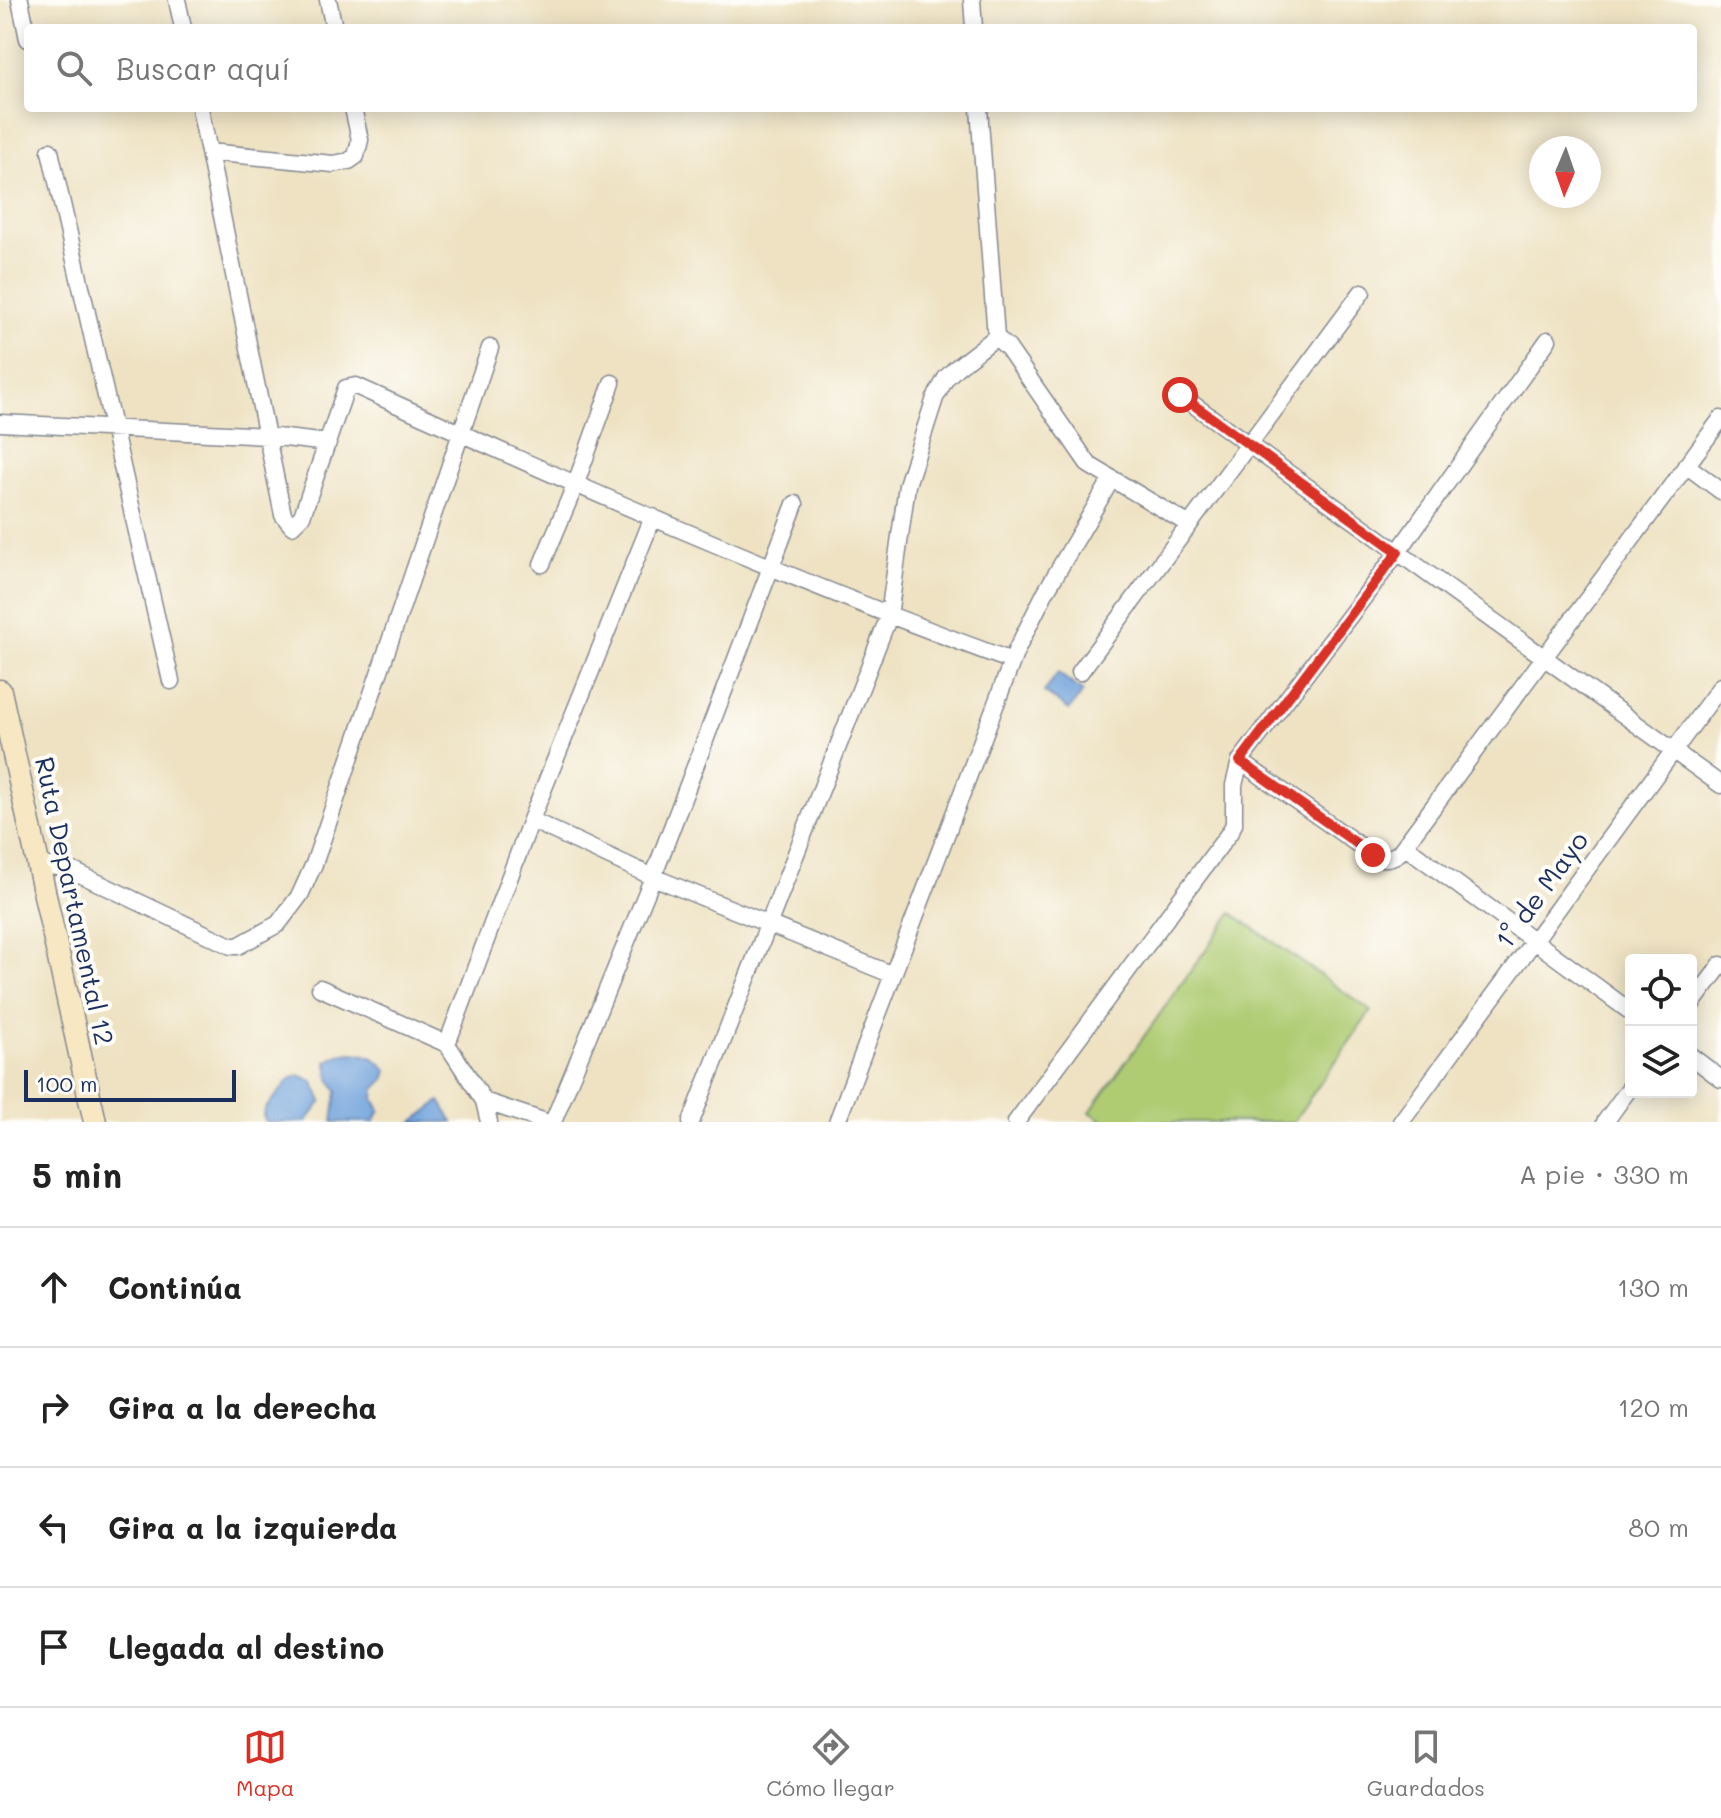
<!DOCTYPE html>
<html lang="es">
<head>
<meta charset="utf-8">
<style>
  body { margin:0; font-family:Mali,sans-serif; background:#f6f6f6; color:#222 }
  .controls { position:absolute; right:24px; bottom:24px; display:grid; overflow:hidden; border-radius:8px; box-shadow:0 4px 20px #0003 }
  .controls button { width:72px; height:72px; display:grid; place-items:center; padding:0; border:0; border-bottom:2px solid #e0e0e0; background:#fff; color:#222; font:40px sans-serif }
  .compass { position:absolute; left:1529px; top:136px; width:72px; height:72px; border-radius:50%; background:#fff; box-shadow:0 4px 20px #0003; rotate:182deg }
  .scale { position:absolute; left:24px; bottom:20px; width:212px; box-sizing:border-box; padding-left:8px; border:4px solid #1b2f5e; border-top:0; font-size:22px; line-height:28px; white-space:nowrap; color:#1b2f5e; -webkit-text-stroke:6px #fdfcf7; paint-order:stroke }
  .stop { position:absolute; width:24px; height:24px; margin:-18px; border:6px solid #d93025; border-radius:50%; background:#fff }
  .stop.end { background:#d93025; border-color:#fff; box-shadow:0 2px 8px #0008 }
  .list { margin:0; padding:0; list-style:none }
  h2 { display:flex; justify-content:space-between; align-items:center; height:104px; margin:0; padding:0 32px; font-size:34px }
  h2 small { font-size:26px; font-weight:400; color:#767676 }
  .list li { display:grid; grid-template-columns:52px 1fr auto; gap:24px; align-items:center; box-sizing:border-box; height:120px; padding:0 32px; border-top:2px solid #e0e0e0 }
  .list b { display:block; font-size:30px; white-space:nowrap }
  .list em { font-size:26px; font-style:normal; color:#767676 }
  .icon { flex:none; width:44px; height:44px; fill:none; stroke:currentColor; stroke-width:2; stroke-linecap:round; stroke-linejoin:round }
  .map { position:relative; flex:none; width:1721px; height:1122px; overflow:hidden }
  .search { position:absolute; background:#fff; box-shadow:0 4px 20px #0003; left:24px; right:24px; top:24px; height:88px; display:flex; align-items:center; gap:20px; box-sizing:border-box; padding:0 28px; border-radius:8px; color:#767676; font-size:30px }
  .sheet { height:584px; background:#fff }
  nav { display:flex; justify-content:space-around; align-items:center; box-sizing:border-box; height:112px; border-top:2px solid #e0e0e0; background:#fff; font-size:22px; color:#767676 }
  nav a { display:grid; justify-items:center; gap:4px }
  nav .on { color:#d93025 }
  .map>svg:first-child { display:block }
</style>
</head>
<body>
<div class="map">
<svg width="1721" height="1122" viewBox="0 0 1721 1122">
  <rect width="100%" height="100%" fill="#fdfcf7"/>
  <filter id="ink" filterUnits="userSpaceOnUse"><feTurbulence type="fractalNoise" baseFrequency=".0125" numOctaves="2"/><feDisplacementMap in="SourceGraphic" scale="16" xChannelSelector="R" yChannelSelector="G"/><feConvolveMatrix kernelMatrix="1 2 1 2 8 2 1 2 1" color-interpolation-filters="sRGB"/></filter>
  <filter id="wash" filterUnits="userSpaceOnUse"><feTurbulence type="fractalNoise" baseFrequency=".006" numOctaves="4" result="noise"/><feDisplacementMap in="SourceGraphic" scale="32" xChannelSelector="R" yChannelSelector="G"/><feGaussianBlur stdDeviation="1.8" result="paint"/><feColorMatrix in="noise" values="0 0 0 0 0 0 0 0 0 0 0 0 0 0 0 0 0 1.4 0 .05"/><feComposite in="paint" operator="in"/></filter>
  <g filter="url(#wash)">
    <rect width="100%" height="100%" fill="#eee2c2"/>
    <path fill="#afcc73" stroke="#657e68" stroke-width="2" d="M 1232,913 L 1371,1011 L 1293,1122 L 1105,1122 L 1090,1112 Z"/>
    <path fill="#71a3dc" stroke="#46699d" stroke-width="2" d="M 1058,673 L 1083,692 L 1069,710 L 1044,692 Z
      M 352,1053 C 367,1054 378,1058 387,1071 L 384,1080 L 375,1089 L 374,1099 L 380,1110 L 374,1122 L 333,1122 L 337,1091 L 329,1077 L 327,1062 L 339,1055 Z
      M 299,1075 L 313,1081 L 322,1101 L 306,1122 L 266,1122 L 263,1115 L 265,1109 L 289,1080 Z
      M 440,1101 L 453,1122 L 413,1122 Z"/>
  </g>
  <g filter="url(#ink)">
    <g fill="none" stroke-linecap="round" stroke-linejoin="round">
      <g stroke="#848890" stroke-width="19">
        <path id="street" d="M 20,0 L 28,39
          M 177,0 L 183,28
          M 328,0 L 334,28
          M 972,0 L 974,28
          M 200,108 L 283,515 L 292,526 L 302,516 L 346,388 L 356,386 C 572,484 789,580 1012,661
          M 979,108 L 996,337
          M 50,151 L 171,681
          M 209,152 L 333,164 L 349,161 L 356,156 L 360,140 L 353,108
          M 1180,395 L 1721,785
          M 0,423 L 268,436 L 328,443
          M 1686,465 L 1721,491
          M 542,564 L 576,483 L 612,383
          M 1080,672 L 1362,292
          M 1240,761 L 1373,855 C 1383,860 1390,859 1399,853 L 1721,419
          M 531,820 L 653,877 L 893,975
          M 1405,846 L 1631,1012
          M 40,865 L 67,868 L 231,946 L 238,946 L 278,924 L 300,895 L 314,864 L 490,348
          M 320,988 L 447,1044
          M 1691,1005 L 1721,965
          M 1691,1056 L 1721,1079
          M 484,1101 L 546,1122
          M 489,1122 L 484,1101 L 447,1044 L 531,820 L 653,517
          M 553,1122 L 653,877 L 795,504
          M 691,1122 L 889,616 L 907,485 L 935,398 L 946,378 L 956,368 L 996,337 L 1008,348 L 1089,465 L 1188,524
          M 837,1122 L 1016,651 L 1045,593 L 1111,480
          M 1016,1122 L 1230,832 L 1234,824 L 1234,785 L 1240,761 L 1398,552 L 1548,340
          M 1401,1122 L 1721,686
          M 1605,1122 L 1631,1086"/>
      </g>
      <g stroke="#848890" stroke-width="25">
        <path id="secondary" d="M 0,691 L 95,1122"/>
      </g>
      <use href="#street" stroke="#fff" stroke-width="16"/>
      <use href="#secondary" stroke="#f7e8c3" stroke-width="22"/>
    </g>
  </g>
  <g fill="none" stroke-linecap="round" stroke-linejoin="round" filter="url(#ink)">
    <path stroke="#d93025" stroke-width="10" d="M 1180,395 L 1398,552 L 1240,761 L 1373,855"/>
  </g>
  <g text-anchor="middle" stroke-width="8" stroke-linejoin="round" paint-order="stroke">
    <g font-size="26" fill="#1b2f5e" stroke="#fdfcf7">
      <text transform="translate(1542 890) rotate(-54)" y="9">1° de Mayo</text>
      <text transform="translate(74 901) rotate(78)" y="9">Ruta Departamental 12</text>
    </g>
  </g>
</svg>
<div class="controls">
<button><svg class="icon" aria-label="locate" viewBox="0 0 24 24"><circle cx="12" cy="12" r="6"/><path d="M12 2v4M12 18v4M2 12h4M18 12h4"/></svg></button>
<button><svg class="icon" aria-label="layers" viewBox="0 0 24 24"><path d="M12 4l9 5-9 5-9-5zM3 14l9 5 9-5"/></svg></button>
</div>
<svg class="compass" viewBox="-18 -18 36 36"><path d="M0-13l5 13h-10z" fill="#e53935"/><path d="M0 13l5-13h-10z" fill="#767676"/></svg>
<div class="scale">100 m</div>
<div class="stop" style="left:1180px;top:395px"></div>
<div class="stop end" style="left:1373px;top:855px"></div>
<div class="search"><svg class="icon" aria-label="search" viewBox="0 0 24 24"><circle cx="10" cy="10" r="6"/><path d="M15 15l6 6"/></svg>Buscar aquí</div>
</div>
<section class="sheet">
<h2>5 min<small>A pie · 330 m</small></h2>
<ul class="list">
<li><svg class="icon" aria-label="ahead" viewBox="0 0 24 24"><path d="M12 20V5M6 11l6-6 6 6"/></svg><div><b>Continúa</b></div><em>130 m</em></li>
<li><svg class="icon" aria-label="right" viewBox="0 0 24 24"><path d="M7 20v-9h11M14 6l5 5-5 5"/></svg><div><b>Gira a la derecha</b></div><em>120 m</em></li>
<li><svg class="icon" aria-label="left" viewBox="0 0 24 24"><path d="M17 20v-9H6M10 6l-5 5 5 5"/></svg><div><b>Gira a la izquierda</b></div><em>80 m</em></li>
<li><svg class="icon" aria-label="arrive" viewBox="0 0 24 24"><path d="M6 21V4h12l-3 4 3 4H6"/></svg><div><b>Llegada al destino</b></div></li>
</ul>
</section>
<nav>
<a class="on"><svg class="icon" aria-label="map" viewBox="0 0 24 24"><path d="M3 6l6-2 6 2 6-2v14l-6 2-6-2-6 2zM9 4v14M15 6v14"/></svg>Mapa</a>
<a><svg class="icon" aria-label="directions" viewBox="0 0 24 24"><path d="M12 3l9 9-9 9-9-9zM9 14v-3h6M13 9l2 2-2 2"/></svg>Cómo llegar</a>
<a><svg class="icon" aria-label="saved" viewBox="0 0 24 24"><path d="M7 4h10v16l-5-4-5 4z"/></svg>Guardados</a>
</nav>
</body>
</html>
